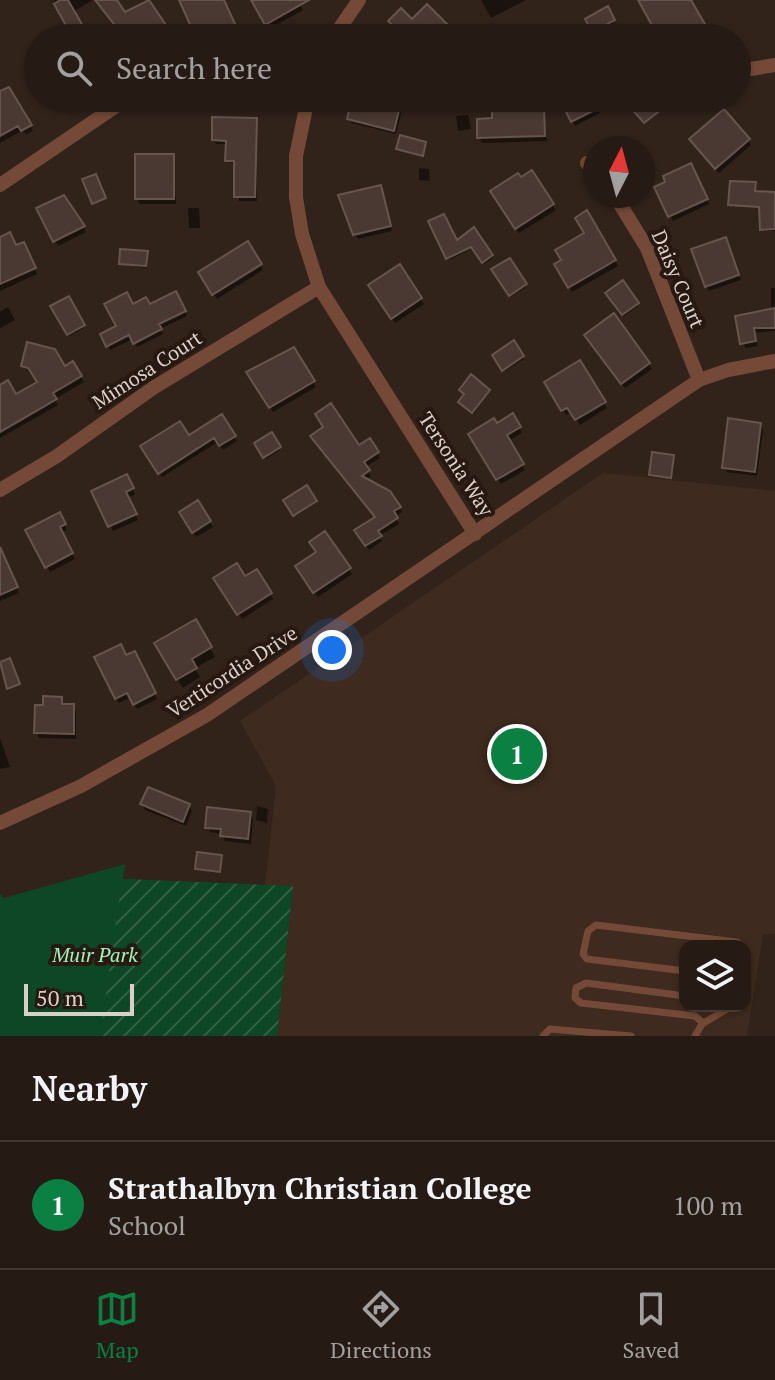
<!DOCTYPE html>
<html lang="en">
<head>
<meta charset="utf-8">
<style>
  body { margin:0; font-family:"PT Serif",serif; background:#2d231d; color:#f1f3f6 }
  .controls { position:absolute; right:24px; bottom:24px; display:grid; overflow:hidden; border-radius:16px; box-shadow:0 2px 6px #0004 }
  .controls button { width:72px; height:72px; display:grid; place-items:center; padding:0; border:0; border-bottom:2px solid #423834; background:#251a14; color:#f1f3f6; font:40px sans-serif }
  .compass { position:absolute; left:583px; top:136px; width:72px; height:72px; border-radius:50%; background:#251a14; box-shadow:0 2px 6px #0004; rotate:6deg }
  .scale { position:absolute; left:24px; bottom:20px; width:110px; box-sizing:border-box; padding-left:8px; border:4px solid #dad0ca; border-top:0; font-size:22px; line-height:28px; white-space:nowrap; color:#dad0ca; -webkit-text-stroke:6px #271911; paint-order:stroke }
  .you { position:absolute; left:332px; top:650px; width:28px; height:28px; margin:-20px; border:6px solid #fff; border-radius:50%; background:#1a73e8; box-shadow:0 0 0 12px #1a73e833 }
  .badge { display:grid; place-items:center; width:52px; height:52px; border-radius:50%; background:#0b8043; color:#fff; font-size:26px; font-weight:700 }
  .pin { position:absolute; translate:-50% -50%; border:4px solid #fff; box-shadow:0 2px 8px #0006 }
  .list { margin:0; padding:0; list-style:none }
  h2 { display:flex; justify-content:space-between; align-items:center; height:104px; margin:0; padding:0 32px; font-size:34px }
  h2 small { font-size:26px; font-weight:400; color:#a3a1a0 }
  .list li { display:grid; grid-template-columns:52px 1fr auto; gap:24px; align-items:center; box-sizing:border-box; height:128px; padding:0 32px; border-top:2px solid #423834 }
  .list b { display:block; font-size:30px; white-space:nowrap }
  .list p { margin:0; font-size:26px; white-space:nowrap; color:#a3a1a0 }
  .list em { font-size:26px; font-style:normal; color:#a3a1a0 }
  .icon { flex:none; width:44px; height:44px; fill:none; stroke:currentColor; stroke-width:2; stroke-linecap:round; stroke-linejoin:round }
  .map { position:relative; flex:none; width:775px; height:1036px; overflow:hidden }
  .search { position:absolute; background:#251a14; box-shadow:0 2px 6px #0004; left:24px; right:24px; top:24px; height:88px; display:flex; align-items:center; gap:20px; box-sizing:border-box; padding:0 28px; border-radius:44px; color:#a3a1a0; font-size:30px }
  .sheet { height:232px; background:#251a14 }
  nav { display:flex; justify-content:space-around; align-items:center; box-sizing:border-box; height:112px; border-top:2px solid #423834; background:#251a14; font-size:22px; color:#a3a1a0 }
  nav a { display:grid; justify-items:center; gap:4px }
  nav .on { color:#0b8043 }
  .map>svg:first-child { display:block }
</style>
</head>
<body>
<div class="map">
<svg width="775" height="1036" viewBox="0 0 775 1036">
  <defs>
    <pattern id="garden-furrows" width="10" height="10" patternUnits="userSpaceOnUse" patternTransform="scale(2)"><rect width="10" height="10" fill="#0e4725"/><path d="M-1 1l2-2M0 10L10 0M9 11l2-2" fill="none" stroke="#306043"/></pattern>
  </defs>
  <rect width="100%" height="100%" fill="#31231a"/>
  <path fill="#3e2a1e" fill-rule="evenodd" d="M 603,473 L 775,491 L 775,934 L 763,934 L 747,1036 L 277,1036 L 293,887 L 265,885 L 276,786 L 240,721 ZM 685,946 L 745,946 L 745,1006 L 685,1006 Z"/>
  <path fill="#0e4725" d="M 125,864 L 123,879 L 293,886 L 277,1036 L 0,1036 L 0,894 L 4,898 Z"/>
  <path fill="url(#garden-furrows)" d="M 122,879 L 293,886 L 277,1036 L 100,1036 Z"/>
  <path fill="#0007" d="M 54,0 L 93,0 L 73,12 L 87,38 L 75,38 Z
    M 97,0 L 114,0 L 124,15 L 147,0 L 171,36 L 125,38 Z
    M 181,0 L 222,0 L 237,32 L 224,38 L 198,38 Z
    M 253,0 L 298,0 L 303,10 L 269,29 Z
    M 481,0 L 526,0 L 491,18 Z
    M 607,9 L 614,23 L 595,33 L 587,20 Z
    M 390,22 L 412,22 L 458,38 L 385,38 Z
    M 8,89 L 33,131 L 26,135 L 23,130 L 0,143 L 0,93 Z
    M 354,98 L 405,98 L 396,134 L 352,123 L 349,119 Z
    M 561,98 L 598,98 L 594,100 L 600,113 L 575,126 Z
    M 543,112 L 547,141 L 482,143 L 479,137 Z
    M 468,115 L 471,129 L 458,131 L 456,116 Z
    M 255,120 L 257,201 L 239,201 L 236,165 L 227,161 L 228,144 L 216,144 L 214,140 Z
    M 748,140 L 751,145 L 719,173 L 694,145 Z
    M 173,156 L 176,204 L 140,204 L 137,199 Z
    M 419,168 L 429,169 L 430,181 L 419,180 Z
    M 693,171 L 709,204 L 673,221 L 657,188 Z
    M 531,173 L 556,210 L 519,233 L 492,192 Z
    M 754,184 L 755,193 L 775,194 L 775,231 L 763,231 L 761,208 L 730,205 Z
    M 383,192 L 392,231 L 358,239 L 355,234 Z
    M 63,197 L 86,232 L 58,246 L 39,209 Z
    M 188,208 L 199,208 L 200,228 L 189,228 Z
    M 587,213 L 618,266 L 572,292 L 556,265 L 586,234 Z
    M 431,222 L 456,243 L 474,230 L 493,258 L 484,264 L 474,248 L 449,260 Z
    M 0,239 L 26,249 L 37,274 L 0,291 Z
    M 247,244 L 263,270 L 217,299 L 201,273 Z
    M 728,244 L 741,280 L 709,291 L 706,286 Z
    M 146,253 L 146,268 L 121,264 Z
    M 509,260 L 526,287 L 511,297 L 494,270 Z
    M 399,267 L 424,304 L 395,323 L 371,286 Z
    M 622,283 L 638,306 L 624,316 L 608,293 Z
    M 771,288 L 775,288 L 775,331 L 755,333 L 758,346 L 745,348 L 737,317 L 771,311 Z
    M 175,294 L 187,316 L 160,329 L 163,334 L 137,347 L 133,339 L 110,350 L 102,335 L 118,327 L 132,306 L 149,307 Z
    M 68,299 L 84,328 L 69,336 L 53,307 Z
    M 8,307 L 15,320 L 0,328 L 0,312 Z
    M 590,341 L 649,364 L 652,369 L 625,388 Z
    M 513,343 L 524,359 L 505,371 L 494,356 Z
    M 293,349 L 316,387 L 273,412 L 249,373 Z
    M 580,362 L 607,408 L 580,425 L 572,412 L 566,415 L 546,382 Z
    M 72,363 L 84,382 L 55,399 L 58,405 L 0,438 L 0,387 L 15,397 L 39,383 L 23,366 L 64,368 Z
    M 489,391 L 474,414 L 461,404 L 466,395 Z
    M 512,416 L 522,433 L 508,441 L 525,470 L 501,484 L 471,434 Z
    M 222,417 L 237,441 L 223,450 L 218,442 L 162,477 L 143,447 L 188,438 Z
    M 760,424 L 763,430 L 757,476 L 727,472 L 724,467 Z
    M 271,435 L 280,450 L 266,459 L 257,444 Z
    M 369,440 L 380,458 L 365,467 L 371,476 L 365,480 L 389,492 L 402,512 L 395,517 L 399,524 L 379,536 L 382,541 L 369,550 L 357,531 L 376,517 L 316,441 L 358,447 Z
    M 126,477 L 135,494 L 127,498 L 138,520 L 113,531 L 94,492 Z
    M 306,488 L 316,503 L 296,516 L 286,500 Z
    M 197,503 L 213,527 L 196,537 L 182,513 Z
    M 59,515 L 67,530 L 61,533 L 75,559 L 50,572 L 28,531 Z
    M 325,533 L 352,574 L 318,597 L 298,567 L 318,553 Z
    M 0,546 L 19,593 L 0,601 Z
    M 256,572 L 273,599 L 242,619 L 216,579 L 245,579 Z
    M 195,622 L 215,657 L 195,668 L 200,677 L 183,688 L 157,644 Z
    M 135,653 L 157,699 L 137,709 L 131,697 L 119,703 L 97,658 L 126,658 Z
    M 61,699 L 65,706 L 73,706 L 76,711 L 76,739 L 39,738 L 36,732 L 45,707 Z
    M 0,738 L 10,767 L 0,769 Z
    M 142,804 L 189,806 L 192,811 L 186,826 L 145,810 Z
    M 257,806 L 268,809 L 267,823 L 256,820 Z
    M 250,814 L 253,819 L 251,844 L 225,841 L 222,834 L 210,832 L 207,827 Z"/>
  <path fill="#4a3932" stroke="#67554d" stroke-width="2" d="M 60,0 L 68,0 L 87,33 L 73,38 L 54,4 Z
    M 95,0 L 117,0 L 125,12 L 149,0 L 170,31 L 160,38 L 125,38 Z
    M 179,0 L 224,0 L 236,26 L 210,38 L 196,38 Z
    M 251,0 L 309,0 L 265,25 Z
    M 638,0 L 691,0 L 713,38 L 659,38 Z
    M 427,4 L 461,38 L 406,38 L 388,21 L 401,8 L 412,19 Z
    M 608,6 L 615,20 L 592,32 L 585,19 Z
    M 9,87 L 32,125 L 21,131 L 18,126 L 0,136 L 0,91 Z
    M 352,98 L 402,98 L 394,131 L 347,119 Z
    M 559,98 L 594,98 L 599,108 L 571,122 Z
    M 643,98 L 653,98 L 662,109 L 644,123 L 631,108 Z
    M 544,109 L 545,136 L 477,138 L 477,119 L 492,118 L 492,111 Z
    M 724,109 L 750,139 L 715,169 L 689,139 Z
    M 212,117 L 257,118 L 255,197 L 234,197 L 234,161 L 225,161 L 226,141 L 212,140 Z
    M 400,135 L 426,142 L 423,156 L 396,149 Z
    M 135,154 L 174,154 L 174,199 L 135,199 Z
    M 691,163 L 708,199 L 668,217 L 654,187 L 665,182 L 663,176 Z
    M 532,170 L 554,204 L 515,229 L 490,191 L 518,173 L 521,177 Z
    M 96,174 L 106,198 L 92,204 L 82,179 Z
    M 730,181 L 756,182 L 755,191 L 775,192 L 775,229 L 760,230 L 759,207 L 728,205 Z
    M 381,185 L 391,226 L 353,235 L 338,195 Z
    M 64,195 L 85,226 L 53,242 L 36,208 Z
    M 587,210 L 616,260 L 568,288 L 554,264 L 561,260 L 555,250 L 584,233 L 575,218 Z
    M 444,214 L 457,240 L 474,227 L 493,255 L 482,263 L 471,247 L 446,259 L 428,221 Z
    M 10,232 L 16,245 L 24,242 L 36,268 L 0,284 L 0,237 Z
    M 726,237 L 739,275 L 705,287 L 691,249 Z
    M 248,241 L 262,264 L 212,295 L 198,272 Z
    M 120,249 L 148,251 L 146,266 L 119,264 Z
    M 510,258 L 527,284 L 509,296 L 491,269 Z
    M 400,264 L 422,298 L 391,319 L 368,285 Z
    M 623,280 L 639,303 L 622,315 L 605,293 Z
    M 176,291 L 186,311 L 159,324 L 162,329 L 133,344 L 129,335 L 106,347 L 100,334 L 116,326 L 104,304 L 127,292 L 133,304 L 146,297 L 150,304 Z
    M 69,296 L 85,325 L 67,335 L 50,306 Z
    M 775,308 L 775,328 L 754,328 L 756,341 L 740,344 L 735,316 Z
    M 614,313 L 650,363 L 621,384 L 584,335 Z
    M 514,340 L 524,356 L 502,371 L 492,355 Z
    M 27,342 L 55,349 L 65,366 L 73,361 L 82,376 L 53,393 L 57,399 L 0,432 L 0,385 L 8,380 L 16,394 L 37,382 L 28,368 L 21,366 Z
    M 294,347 L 315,381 L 269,408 L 246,372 Z
    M 580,360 L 606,402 L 575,420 L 567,408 L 561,411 L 544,382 Z
    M 471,374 L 490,390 L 472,413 L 458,402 L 464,394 L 459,390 Z
    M 331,403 L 359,445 L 370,438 L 379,452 L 364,462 L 370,470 L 362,476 L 390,491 L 401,507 L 394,511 L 398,518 L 378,531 L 382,536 L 365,546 L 354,530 L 375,517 L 310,436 L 323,427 L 315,414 Z
    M 513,413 L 521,427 L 507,435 L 524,464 L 496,480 L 468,434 L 494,418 L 497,423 Z
    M 222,414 L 236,436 L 219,446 L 214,438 L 158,474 L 140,446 L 180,421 L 189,435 Z
    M 728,418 L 761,423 L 755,472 L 722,468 Z
    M 272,432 L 281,447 L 263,458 L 254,443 Z
    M 652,452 L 674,455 L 671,478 L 649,475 Z
    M 127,474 L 134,488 L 126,492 L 137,514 L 108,527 L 91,491 Z
    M 307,485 L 317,501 L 293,516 L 283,500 Z
    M 198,500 L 211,521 L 192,533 L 179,512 Z
    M 60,512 L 66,524 L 60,527 L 73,553 L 45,568 L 25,530 Z
    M 325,531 L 351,568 L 313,593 L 295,566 L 316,552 L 309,542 Z
    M 0,547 L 18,587 L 0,595 Z
    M 237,563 L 245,576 L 257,569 L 272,593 L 237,615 L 213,578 Z
    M 196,619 L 212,647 L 192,659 L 197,668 L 176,680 L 154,643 Z
    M 121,644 L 126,655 L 135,651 L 156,693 L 133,705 L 127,693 L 115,699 L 94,657 Z
    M 10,658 L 20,684 L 7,689 L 0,662 Z
    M 43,696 L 62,697 L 62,704 L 74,704 L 74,734 L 34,733 L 35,705 L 43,705 Z
    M 148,787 L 190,804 L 183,822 L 140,804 Z
    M 207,807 L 251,812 L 248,839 L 220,836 L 221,829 L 205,828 Z
    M 197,852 L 222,855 L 220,872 L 195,869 Z"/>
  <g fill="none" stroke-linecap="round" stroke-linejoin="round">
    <path stroke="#754937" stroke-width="7" d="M 685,971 L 587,959 L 583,954 L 588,931 L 596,925 L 737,942 L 742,946
      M 685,996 L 586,983 L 576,988 L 575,998 L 581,1003 L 695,1016 L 703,1023
      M 543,1036 L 550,1029 L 631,1036
      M 695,1036 L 702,1024 L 732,1006"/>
    <path stroke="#754937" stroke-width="14" d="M 333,38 L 359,0
      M 751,69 L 775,65
      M 308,98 L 296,156 L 296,197 L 302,234 L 319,287 L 475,534
      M 587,163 L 595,171
      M 0,185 L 128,98
      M 615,196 L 647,248 L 699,380
      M 0,490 L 57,456 L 153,388 L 319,287
      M 0,823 L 81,786 L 207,715 L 699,380 L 728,370 L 775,361"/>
  </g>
  <g text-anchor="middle" stroke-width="8" stroke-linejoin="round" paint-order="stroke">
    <g font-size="20" fill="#dad0ca" stroke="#271911">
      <text transform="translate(678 279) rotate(67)" y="7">Daisy Court</text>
      <text transform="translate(147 370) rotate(-33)" y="7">Mimosa Court</text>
      <text transform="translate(456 464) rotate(57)" y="7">Tersonia Way</text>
      <text transform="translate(232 672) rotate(-33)" y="7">Verticordia Drive</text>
    </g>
    <g font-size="20" font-style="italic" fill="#9ef3b6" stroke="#271911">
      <text x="95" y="962">Muir Park</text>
    </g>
  </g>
</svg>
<div class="controls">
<button><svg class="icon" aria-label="layers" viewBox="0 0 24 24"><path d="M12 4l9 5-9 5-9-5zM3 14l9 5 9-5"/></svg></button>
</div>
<svg class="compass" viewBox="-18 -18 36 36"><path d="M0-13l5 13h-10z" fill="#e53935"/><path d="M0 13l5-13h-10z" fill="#a3a1a0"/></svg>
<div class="scale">50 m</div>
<div class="you"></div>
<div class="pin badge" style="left:517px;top:754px">1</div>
<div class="search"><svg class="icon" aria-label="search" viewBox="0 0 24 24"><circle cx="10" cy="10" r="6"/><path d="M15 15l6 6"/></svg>Search here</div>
</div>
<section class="sheet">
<h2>Nearby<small></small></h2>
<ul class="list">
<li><span class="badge">1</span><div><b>Strathalbyn Christian College</b><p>School</p></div><em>100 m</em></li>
</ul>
</section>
<nav>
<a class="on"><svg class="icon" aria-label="map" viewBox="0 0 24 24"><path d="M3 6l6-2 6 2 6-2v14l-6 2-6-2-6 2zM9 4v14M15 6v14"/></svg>Map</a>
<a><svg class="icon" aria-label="directions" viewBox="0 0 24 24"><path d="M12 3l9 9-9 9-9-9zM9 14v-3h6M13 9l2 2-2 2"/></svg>Directions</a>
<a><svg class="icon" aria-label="saved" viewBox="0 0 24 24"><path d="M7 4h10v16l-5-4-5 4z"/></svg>Saved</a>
</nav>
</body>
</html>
